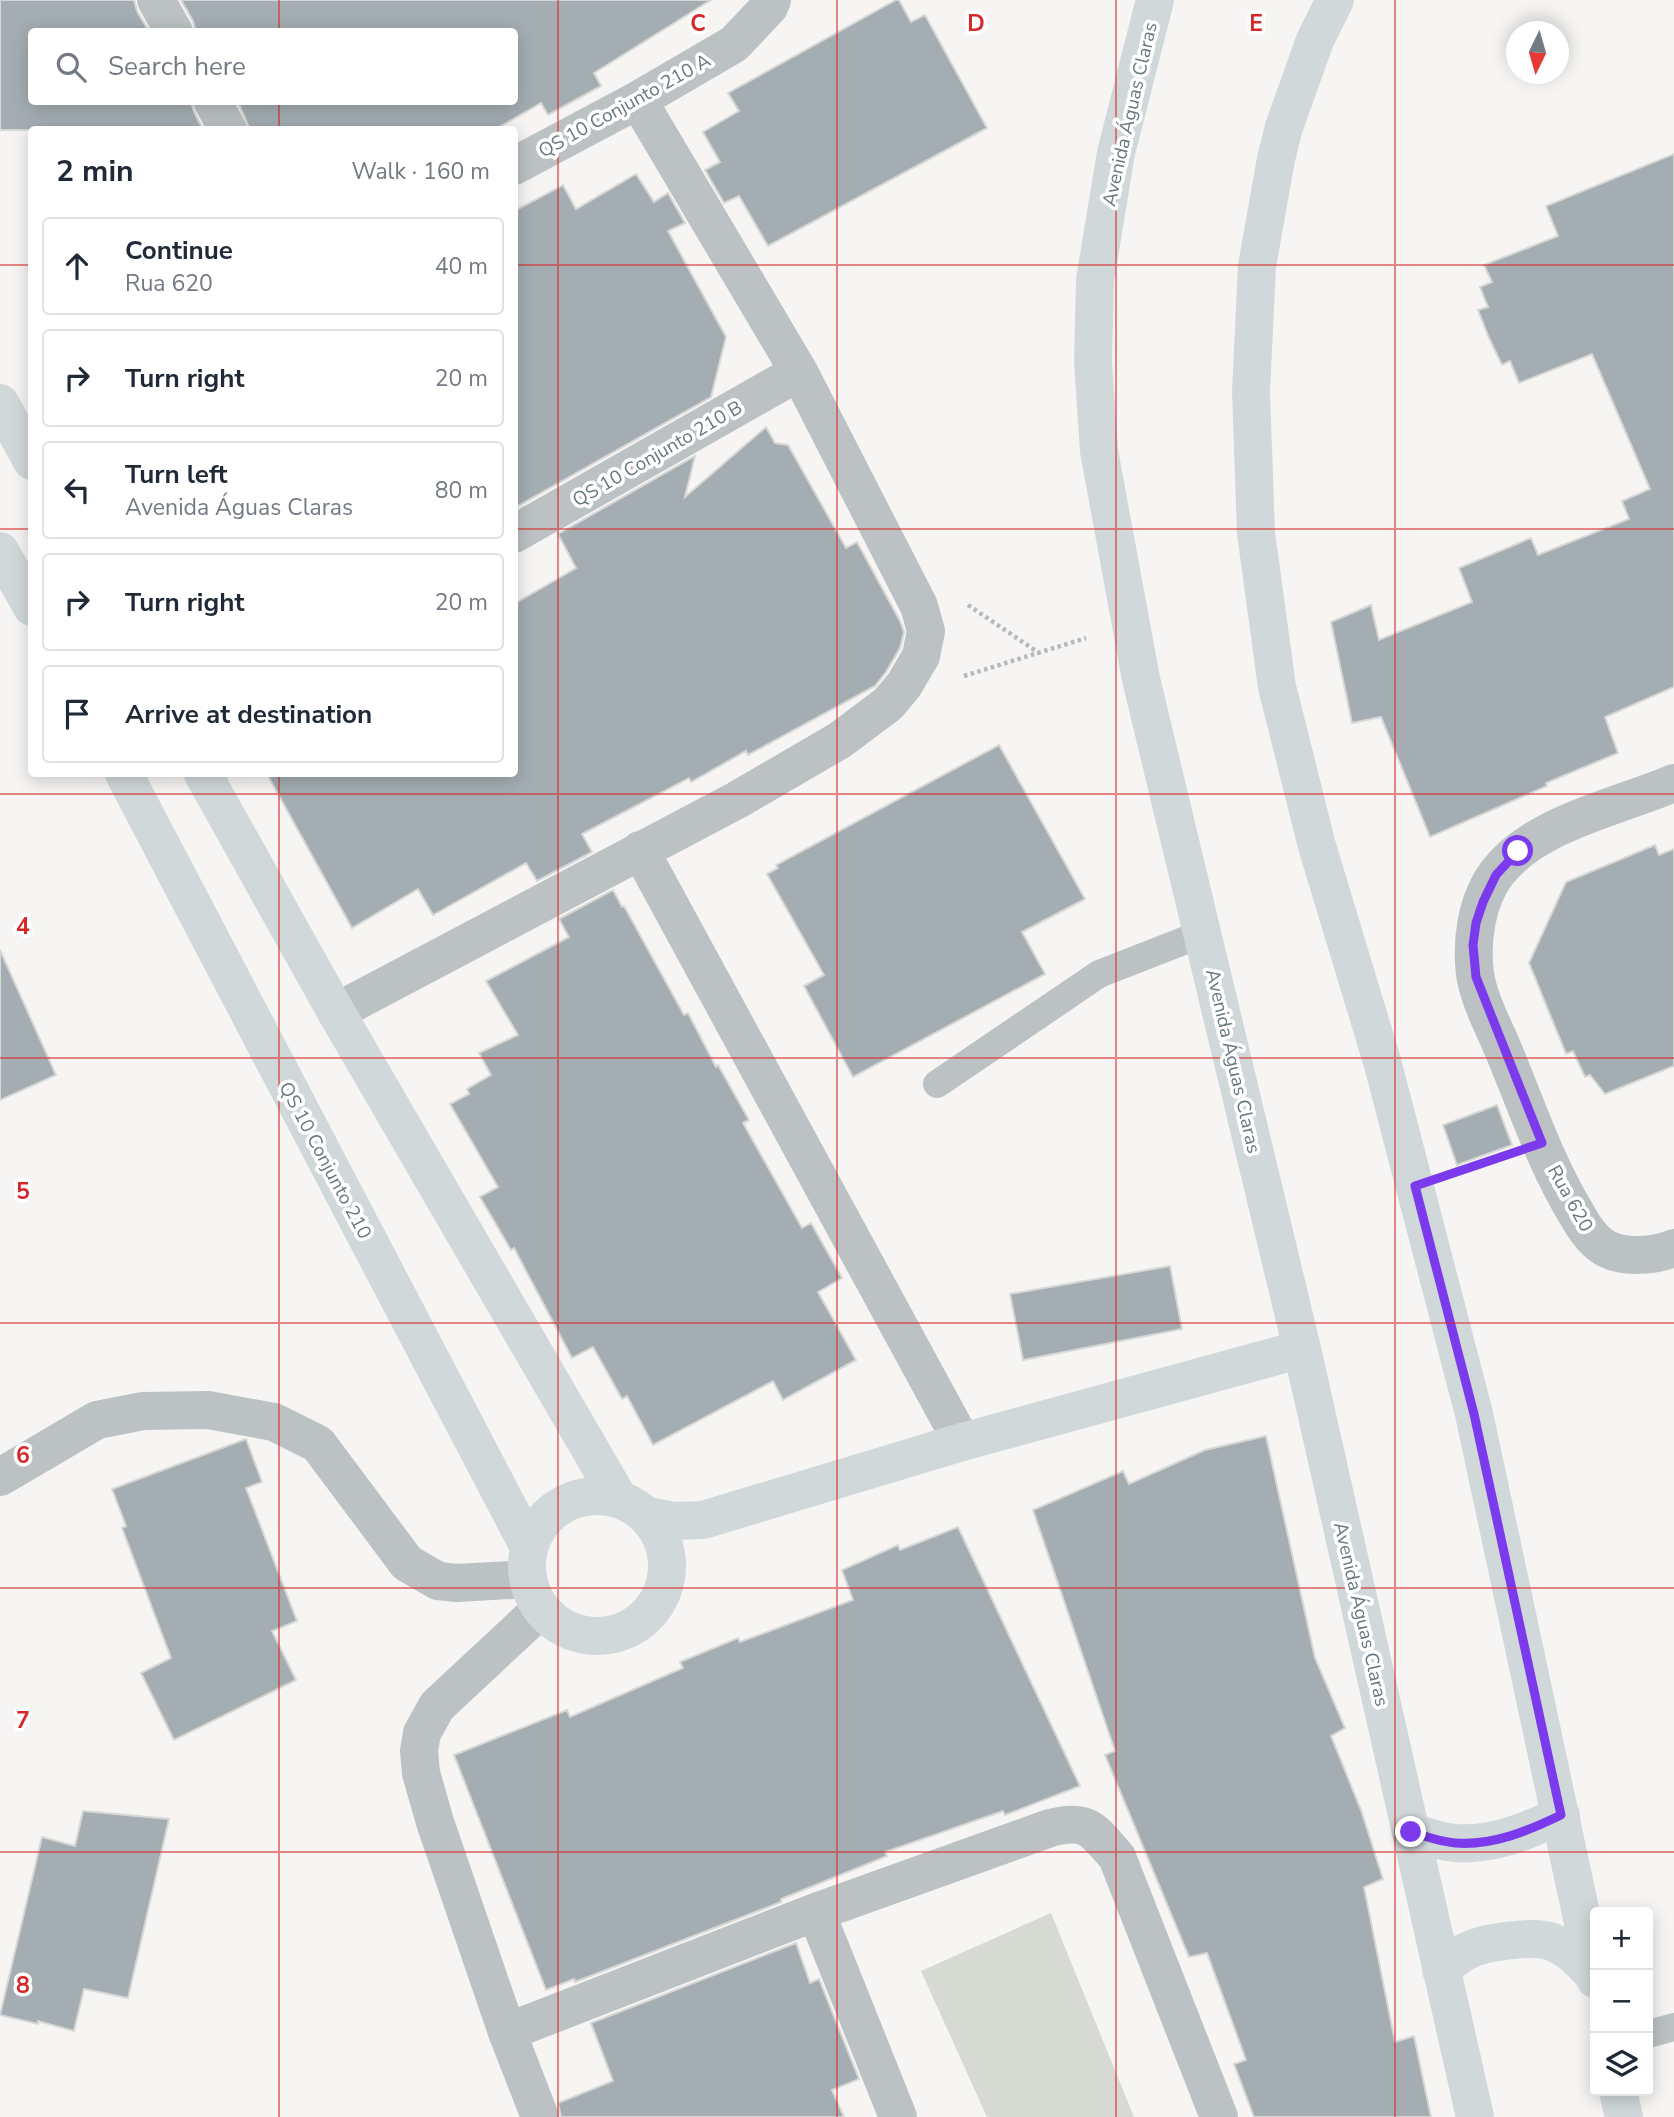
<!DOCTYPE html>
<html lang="en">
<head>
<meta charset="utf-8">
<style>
  body { margin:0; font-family:"Nunito Sans",sans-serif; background:#f6f6f7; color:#1f2937 }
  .controls { position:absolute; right:21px; bottom:21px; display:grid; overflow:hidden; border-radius:7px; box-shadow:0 4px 18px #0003 }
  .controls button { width:63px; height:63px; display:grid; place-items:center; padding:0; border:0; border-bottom:2px solid #e0e1e3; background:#fff; color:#1f2937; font:35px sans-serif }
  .compass { position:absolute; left:1506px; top:21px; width:63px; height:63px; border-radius:50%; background:#fff; box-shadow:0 4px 18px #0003; rotate:185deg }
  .stop { position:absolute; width:21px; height:21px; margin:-16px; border:5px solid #7c3aed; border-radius:50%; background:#fff }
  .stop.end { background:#7c3aed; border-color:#fff; box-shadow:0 2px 7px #0008 }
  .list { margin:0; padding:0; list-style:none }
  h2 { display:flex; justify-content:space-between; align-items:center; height:91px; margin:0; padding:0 28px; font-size:30px }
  h2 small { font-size:23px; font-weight:400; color:#747a83 }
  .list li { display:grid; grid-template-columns:46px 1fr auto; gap:21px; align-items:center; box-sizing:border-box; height:98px; margin:0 14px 14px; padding:0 14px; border:2px solid #e0e1e3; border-radius:7px }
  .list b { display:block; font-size:26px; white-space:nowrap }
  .list p { margin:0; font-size:23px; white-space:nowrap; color:#747a83 }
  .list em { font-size:23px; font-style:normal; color:#747a83 }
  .icon { flex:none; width:38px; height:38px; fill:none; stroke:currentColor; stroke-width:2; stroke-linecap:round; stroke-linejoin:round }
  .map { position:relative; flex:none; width:1674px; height:2117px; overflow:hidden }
  .search { position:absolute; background:#fff; box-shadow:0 4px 18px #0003; left:28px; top:28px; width:490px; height:77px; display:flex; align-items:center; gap:18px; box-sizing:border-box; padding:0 24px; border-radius:7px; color:#747a83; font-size:26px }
  .panel { position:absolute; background:#fff; box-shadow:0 4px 18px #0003; left:28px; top:126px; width:490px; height:651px; border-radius:7px }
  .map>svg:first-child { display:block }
</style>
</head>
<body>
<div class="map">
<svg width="1674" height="2117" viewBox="0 0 1674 2117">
  <rect width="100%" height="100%" fill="#f6f5f3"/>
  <path fill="#d6dad2" d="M 1051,1913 L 1134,2117 L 987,2117 L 921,1971 Z"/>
  <path fill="#a4aeb2" stroke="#d7d7d5" stroke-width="2" d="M 0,0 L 134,0 L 137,11 L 149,32 L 32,32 L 32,102 L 191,102 L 194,112 L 203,130 L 0,130 Z
    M 181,0 L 711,0 L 594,73 L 601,86 L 548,115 L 541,103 L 494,130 L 250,130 L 238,102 L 514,102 L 514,32 L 196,32 L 193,21 Z
    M 896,0 L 899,0 L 911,22 L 925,15 L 987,128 L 768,246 L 739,196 L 724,203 L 705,170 L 720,162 L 703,132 L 739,111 L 728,93 Z
    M 1674,154 L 1674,687 L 1605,717 L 1618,753 L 1546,783 L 1547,786 L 1430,837 L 1381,717 L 1352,723 L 1331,622 L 1371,605 L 1379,640 L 1472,602 L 1459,568 L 1531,538 L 1538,555 L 1629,519 L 1622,501 L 1650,489 L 1592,354 L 1519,383 L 1510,361 L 1502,365 L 1489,338 L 1478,310 L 1488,307 L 1480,287 L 1492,282 L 1484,265 L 1558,236 L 1546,206 Z
    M 636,174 L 654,202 L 668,193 L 685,223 L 668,231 L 726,337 L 711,397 L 514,508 L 514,211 L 563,185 L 576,209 Z
    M 766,427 L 775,443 L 788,445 L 846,548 L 857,542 L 900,621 L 904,632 L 900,648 L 886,672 L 875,686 L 748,755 L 746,751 L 691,782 L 689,778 L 582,834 L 592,852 L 537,881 L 526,863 L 433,915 L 418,889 L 352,928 L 267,774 L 514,774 L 514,604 L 576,568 L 558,534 L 695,456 L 685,497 Z
    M 999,745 L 1085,899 L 1022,932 L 1045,974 L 853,1077 L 804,986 L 824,975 L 767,874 L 778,868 L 776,865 Z
    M 1655,845 L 1659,855 L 1674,849 L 1674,1066 L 1605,1094 L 1590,1075 L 1585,1077 L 1573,1051 L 1566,1054 L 1529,963 L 1566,882 Z
    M 613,890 L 622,907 L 624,906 L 684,1015 L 688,1013 L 716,1067 L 718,1065 L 749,1120 L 743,1123 L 802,1228 L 811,1223 L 842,1278 L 818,1292 L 856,1360 L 783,1400 L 773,1381 L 653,1445 L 627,1396 L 622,1399 L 593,1347 L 572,1358 L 514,1248 L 511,1250 L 480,1197 L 498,1187 L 450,1104 L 469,1094 L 467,1089 L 491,1075 L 479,1053 L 518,1035 L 486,981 L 569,937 L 559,919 Z
    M 0,950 L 56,1075 L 0,1100 Z
    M 1497,1105 L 1512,1145 L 1457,1165 L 1443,1125 Z
    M 1170,1266 L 1182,1329 L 1023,1360 L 1010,1294 Z
    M 1266,1436 L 1315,1658 L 1345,1728 L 1331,1736 L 1361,1810 L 1383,1879 L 1364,1887 L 1395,2042 L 1414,2036 L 1431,2117 L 1254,2117 L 1234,2064 L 1246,2060 L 1207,1953 L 1189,1957 L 1105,1755 L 1115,1751 L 1033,1510 L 1123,1471 L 1129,1484 L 1205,1450 Z
    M 246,1439 L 262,1482 L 246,1488 L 297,1621 L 272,1631 L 296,1680 L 174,1740 L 141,1673 L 171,1658 L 122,1528 L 126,1526 L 112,1489 Z
    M 958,1527 L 1080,1786 L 1005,1815 L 1003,1811 L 885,1852 L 887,1856 L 781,1899 L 781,1902 L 575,1982 L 574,1979 L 546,1990 L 454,1755 L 567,1710 L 570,1717 L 683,1668 L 680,1662 L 738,1638 L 740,1642 L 853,1600 L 842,1570 L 898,1545 L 900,1550 Z
    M 83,1811 L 169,1819 L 128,1998 L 84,1989 L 74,2031 L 38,2021 L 38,2024 L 0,2015 L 42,1837 L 75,1846 Z
    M 796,1943 L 810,1983 L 819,1979 L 859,2079 L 832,2090 L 844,2117 L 561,2117 L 558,2103 L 613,2081 L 591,2023 Z"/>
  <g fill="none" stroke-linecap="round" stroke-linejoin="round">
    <path stroke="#b5b9bb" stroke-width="4.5" stroke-dasharray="3.5 3.5" stroke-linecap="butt" d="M 968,605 L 1039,653
      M 964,676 L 1086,638
      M 1456,1172 L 1498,1158"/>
    <path stroke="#bcc2c4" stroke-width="28" d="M 937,1084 L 1099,974 L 1204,933
      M 1648,2034 L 1674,2027"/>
    <path stroke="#bcc2c4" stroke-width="38" d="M 156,0 L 174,32
      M 213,102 L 228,130
      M 514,166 L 638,100 L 734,44 L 769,7 L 772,0
      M 514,534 L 799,372
      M 1674,783 C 1618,807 1535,823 1497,873 C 1476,901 1471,941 1475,974 C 1479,1001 1495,1029 1505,1054 C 1527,1107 1546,1164 1576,1213 C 1583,1226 1593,1242 1607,1249 C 1625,1258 1655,1256 1674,1248
      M 640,850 L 962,1442
      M 336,1012 L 737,800 L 840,740 L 888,704 L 904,685 L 921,656 L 926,631 L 919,606 L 799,372 L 638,100
      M 0,1477 L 97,1420 L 143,1411 L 208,1410 L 274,1422 L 318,1444 L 407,1563 L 438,1581 L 457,1583 L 528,1579
      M 816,1912 L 1050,1828 C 1088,1818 1093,1830 1117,1857 L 1219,2117
      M 507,2032 L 816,1912 L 898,2117
      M 540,2117 L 507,2032 L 435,1822 L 421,1773 L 419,1751 L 422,1733 L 437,1706 L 541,1609"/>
    <path stroke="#d1d8da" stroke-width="38" d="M 1155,0 L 1116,153 L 1095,280 L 1093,362 L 1099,451 L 1141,679 L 1302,1349 L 1475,2117
      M 1335,0 L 1315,40 L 1284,127 L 1276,159 L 1257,266 L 1251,392 L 1256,533 L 1277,687 L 1317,846 L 1382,1061 L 1474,1414 L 1595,1979
      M 0,403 L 32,461
      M 0,551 L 32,607
      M 124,774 L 529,1547
      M 203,774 L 336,1012 L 619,1499
      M527 1566a70 70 0 1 1 140 0a70 70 0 1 1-140 0Z
      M 648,1516 L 674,1521 L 703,1520 L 962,1442 L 1302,1349
      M 1411,1832 C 1425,1836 1441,1842 1455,1843 C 1492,1846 1528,1831 1561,1815
      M 1441,1970 C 1449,1964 1457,1955 1467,1951 C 1484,1942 1534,1935 1552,1942 C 1569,1948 1582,1963 1594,1975
      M 1618,2091 L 1624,2117"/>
  </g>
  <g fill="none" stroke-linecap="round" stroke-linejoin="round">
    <path stroke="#7c3aed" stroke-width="9" d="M 1411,1832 C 1425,1836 1440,1842 1455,1843 C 1492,1846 1528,1831 1561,1815 L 1474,1414 L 1415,1186 L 1542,1143 L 1476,977 L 1473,945 L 1476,923 L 1483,902 L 1496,875 L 1518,851"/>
  </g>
  <path fill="none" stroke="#d62828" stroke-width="2" stroke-opacity="0.55" d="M 279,0 L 279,32M 558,0 L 558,2117M 837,0 L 837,2117M 1116,0 L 1116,2117M 1395,0 L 1395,2117M 279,102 L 279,130M 0,265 L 32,265M 514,265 L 1674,265M 0,529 L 32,529M 514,529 L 1674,529M 279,774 L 279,2117M 0,794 L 1674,794M 0,1058 L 1674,1058M 0,1323 L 1674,1323M 0,1588 L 1674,1588M 0,1852 L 1674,1852"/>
  <g text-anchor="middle" stroke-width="7" stroke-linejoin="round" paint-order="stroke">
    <g font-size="19" fill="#667982" stroke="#fff">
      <text transform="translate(624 105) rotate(-29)" y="7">QS 10 Conjunto 210 A</text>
      <text transform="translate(1129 114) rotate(-77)" y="7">Avenida Águas Claras</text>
      <text transform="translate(657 453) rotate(-30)" y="7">QS 10 Conjunto 210 B</text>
      <text transform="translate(1234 1061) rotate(77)" y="7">Avenida Águas Claras</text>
      <text transform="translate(326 1160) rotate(62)" y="7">QS 10 Conjunto 210</text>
      <text transform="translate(1571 1198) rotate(61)" y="7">Rua 620</text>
      <text transform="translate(1362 1614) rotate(77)" y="7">Avenida Águas Claras</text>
    </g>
  </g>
  <g font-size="23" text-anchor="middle" font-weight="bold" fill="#d62828" stroke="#fff" stroke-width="7" stroke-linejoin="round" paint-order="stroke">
    <text x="698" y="31">C</text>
    <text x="976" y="31">D</text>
    <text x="1256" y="31">E</text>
    <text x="23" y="934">4</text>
    <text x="23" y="1199">5</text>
    <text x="23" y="1463">6</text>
    <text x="23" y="1728">7</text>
    <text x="23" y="1993">8</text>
  </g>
</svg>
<div class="controls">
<button>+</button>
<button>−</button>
<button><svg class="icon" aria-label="layers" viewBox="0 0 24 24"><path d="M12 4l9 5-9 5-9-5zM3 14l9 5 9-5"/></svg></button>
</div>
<svg class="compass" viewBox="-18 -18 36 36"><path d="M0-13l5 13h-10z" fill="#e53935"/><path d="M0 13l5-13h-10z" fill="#747a83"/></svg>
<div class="stop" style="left:1518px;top:851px"></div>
<div class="stop end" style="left:1411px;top:1832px"></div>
<div class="search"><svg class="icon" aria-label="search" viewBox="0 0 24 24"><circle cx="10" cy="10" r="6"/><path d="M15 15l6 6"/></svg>Search here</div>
<section class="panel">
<h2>2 min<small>Walk · 160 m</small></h2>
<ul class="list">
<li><svg class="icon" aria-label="ahead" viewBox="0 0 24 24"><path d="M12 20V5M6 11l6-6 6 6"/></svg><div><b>Continue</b><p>Rua 620</p></div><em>40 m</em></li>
<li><svg class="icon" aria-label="right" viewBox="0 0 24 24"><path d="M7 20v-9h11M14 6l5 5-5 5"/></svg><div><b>Turn right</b></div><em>20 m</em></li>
<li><svg class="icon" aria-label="left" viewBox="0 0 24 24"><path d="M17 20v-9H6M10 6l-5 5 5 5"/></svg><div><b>Turn left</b><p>Avenida Águas Claras</p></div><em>80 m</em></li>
<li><svg class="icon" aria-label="right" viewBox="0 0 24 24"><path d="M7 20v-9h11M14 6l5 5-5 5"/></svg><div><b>Turn right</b></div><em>20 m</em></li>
<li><svg class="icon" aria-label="arrive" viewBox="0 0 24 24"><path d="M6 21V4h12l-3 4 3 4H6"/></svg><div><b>Arrive at destination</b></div></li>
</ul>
</section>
</div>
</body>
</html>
